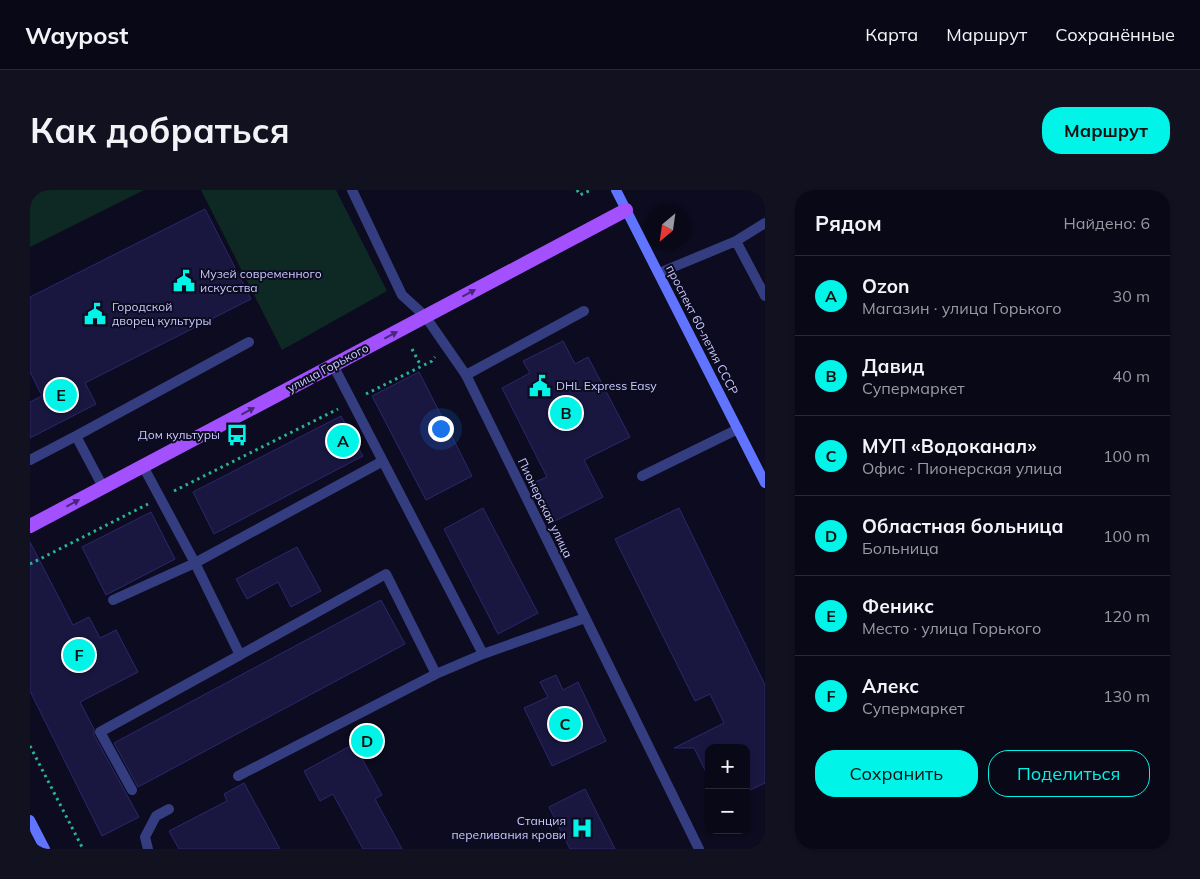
<!DOCTYPE html>
<html lang="ru">
<head>
<meta charset="utf-8">
<style>
  body { margin:0; font-family:Mulish,sans-serif; background:#121120; color:#f1f3f6 }
  .controls { position:absolute; right:15px; bottom:15px; display:grid; overflow:hidden; border-radius:10px; box-shadow:0 1px 4px #0004 }
  .controls button { width:45px; height:45px; display:grid; place-items:center; padding:0; border:0; border-bottom:1px solid #292936; background:#090817; color:#f1f3f6; font:25px sans-serif }
  .compass { position:absolute; left:615px; top:15px; width:45px; height:45px; border-radius:50%; background:#090817; box-shadow:0 1px 4px #0004; rotate:209deg }
  .you { position:absolute; left:410px; top:238px; width:18px; height:18px; margin:-12px; border:4px solid #fff; border-radius:50%; background:#1a73e8; box-shadow:0 0 0 8px #1a73e833 }
  .badge { display:grid; place-items:center; width:32px; height:32px; border-radius:50%; background:#00f4e8; color:#111; font-size:16px; font-weight:700 }
  .pin { position:absolute; translate:-50% -50%; border:2px solid #fff; box-shadow:0 1px 5px #0006 }
  .list { margin:0; padding:0; list-style:none }
  h2 { display:flex; justify-content:space-between; align-items:center; height:65px; margin:0; padding:0 20px; font-size:21px }
  h2 small { font-size:16px; font-weight:400; color:#999aa1 }
  .list li { display:grid; grid-template-columns:32px 1fr auto; gap:15px; align-items:center; box-sizing:border-box; height:80px; padding:0 20px; border-top:1px solid #292936 }
  .list b { display:block; font-size:19px; white-space:nowrap }
  .list p { margin:0; font-size:16px; white-space:nowrap; color:#999aa1 }
  .list em { font-size:16px; font-style:normal; color:#999aa1 }
  .actions { display:flex; gap:10px; padding:15px 20px }
  .actions a { flex:1; padding:11px 0; border:1px solid #00f4e8; border-radius:20px; text-align:center; font-size:18px; color:#00f4e8 }
  .actions .main { background:#00f4e8; color:#111 }
  .map { position:relative; flex:none; width:735px; height:659px; overflow:hidden; border-radius:20px }
  header { display:flex; align-items:center; gap:30px; box-sizing:border-box; height:70px; padding:0 25px; background:#090817; border-bottom:1px solid #292936 }
  header strong { font-size:24px }
  nav { display:flex; gap:28px; margin-inline-start:auto; font-size:18px }
  .intro { display:flex; align-items:center; justify-content:space-between; box-sizing:border-box; height:120px; padding:0 30px }
  h1 { margin:0; font-size:35px }
  .button { padding:12px 22px; border-radius:20px; background:#00f4e8; color:#111; font-size:18px; font-weight:700 }
  main { display:flex; gap:30px; padding:0 30px }
  aside { flex:1; background:#090817; border-radius:20px; box-shadow:0 1px 4px #0004 }
  .map>svg:first-child { display:block }
</style>
</head>
<body>
<header>
<strong>Waypost</strong>
<nav><a>Карта</a><a>Маршрут</a><a>Сохранённые</a></nav>
</header>
<div class="intro"><h1>Как добраться</h1><a class="button">Маршрут</a></div>
<main>
<div class="map">
<svg width="735" height="659" viewBox="0 0 735 659">
  <rect width="100%" height="100%" fill="#0c0b1f"/>
  <path fill="#0e2924" d="M 0,0 L 114,0 L 0,57 Z
    M 171,0 L 306,0 L 357,101 L 252,160 Z"/>
  <path fill="#191740" stroke="#2b286d" d="M 175,19 L 221,109 L 55,193 L 66,214 L 0,248 L 0,212 L 12,206 L 0,182 L 0,107 Z
    M 533,151 L 545,174 L 558,167 L 600,247 L 554,270 L 573,307 L 525,331 L 505,292 L 517,287 L 472,198 L 500,183 L 493,171 Z
    M 389,182 L 442,286 L 396,310 L 342,206 Z
    M 311,226 L 333,266 L 184,344 L 163,302 Z
    M 453,318 L 508,423 L 468,444 L 414,339 Z
    M 649,318 L 735,495 L 735,593 L 716,602 L 716,558 L 679,558 L 679,588 L 664,558 L 644,558 L 694,533 L 680,504 L 665,511 L 585,349 Z
    M 121,322 L 145,369 L 76,405 L 52,357 Z
    M 0,352 L 43,435 L 59,427 L 70,448 L 86,440 L 108,482 L 50,512 L 64,539 L 64,545 L 109,627 L 72,646 L 0,501 Z
    M 267,357 L 291,401 L 261,417 L 248,392 L 217,409 L 206,389 Z
    M 351,410 L 375,454 L 108,597 L 84,553 Z
    M 526,485 L 533,500 L 548,492 L 576,551 L 522,576 L 494,518 L 518,507 L 510,492 Z
    M 324,554 L 352,605 L 345,609 L 372,659 L 333,659 L 303,604 L 290,611 L 274,581 Z
    M 214,593 L 250,659 L 149,659 L 139,641 L 197,611 L 194,604 Z
    M 555,599 L 585,659 L 540,659 L 519,617 Z"/>
  <g fill="none" stroke-linecap="round" stroke-linejoin="round">
    <path stroke="#29b396" stroke-width="3" stroke-dasharray="2.5 4" stroke-linecap="butt" d="M 547,0 L 550,5 L 561,0
      M 382,159 L 391,176
      M 336,204 L 402,171 L 405,167
      M 144,301 L 308,219
      M 0,374 L 118,314
      M 0,556 L 53,659"/>
    <path stroke="#343d80" stroke-width="10" d="M 706,51 L 735,106
      M 629,83 L 706,51 L 735,33
      M 303,175 L 453,464 L 555,428
      M 436,185 L 554,121
      M 46,246 L 219,152
      M 0,270 L 46,246 L 73,297
      M 113,276 L 165,373 L 353,271
      M 612,286 L 708,239
      M 83,410 L 165,373 L 210,465 L 70,542 L 102,600
      M 210,465 L 356,384 L 406,484
      M 208,586 L 406,484 L 453,464
      M 118,659 L 115,647 L 126,626 L 139,619"/>
    <path stroke="#343d80" stroke-width="10" d="M 322,0 L 372,105 L 395,126 L 436,185 L 669,659"/>
    <path stroke="#6074ff" stroke-width="10" d="M 586,0 L 735,293
      M 0,630 L 15,659"/>
    <path stroke="#a350ff" stroke-width="14" d="M 0,336 L 596,20"/>
  </g>
  <defs><path id="oneway-solid" d="M-6-.8H1V-3.2L6.5 0L1 3.2V.8H-6Z" transform="scale(1.25)"/></defs>
  <g fill="#482779">
    <use href="#oneway-solid" transform="translate(439 103) rotate(-28)"/>
    <use href="#oneway-solid" transform="translate(361 145) rotate(-28)"/>
    <use href="#oneway-solid" transform="translate(218 221) rotate(-28)"/>
    <use href="#oneway-solid" transform="translate(43 313) rotate(-28)"/>
  </g>
  <defs>
    <g id="civic-bare" transform="scale(1.725)"><path d="M-.6-6.5H3V-4.5H.6V-3L4-1V1h2V6H-6V1h2V-1L-.6-3ZM-1.2 2.5V6h2.4V2.5Z" fill="#00f4e8" stroke="#0c0b1f" stroke-width="2.5" paint-order="stroke"/></g>
    <g id="bus-bare" transform="scale(1.725)"><path d="M-5-6H5V4H4V6H2V4H-2V6H-4V4H-5ZM-3.5-4V0h7V-4ZM-3.5 1.2v1.5H-2V1.2ZM2 1.2v1.5H3.5V1.2Z" fill="#00f4e8" stroke="#0c0b1f" stroke-width="2.5" paint-order="stroke"/></g>
    <g id="hospital-bare" transform="scale(1.725)"><path d="M-5-5h3v3.5h4V-5h3V5h-3V1.5h-4V5h-3Z" fill="#00f4e8" stroke="#0c0b1f" stroke-width="2.5" paint-order="stroke"/></g>
  </defs>
  <g fill-rule="evenodd">
    <use href="#civic-bare" x="154" y="91"/>
    <use href="#civic-bare" x="65" y="124"/>
    <use href="#civic-bare" x="510" y="196"/>
    <use href="#bus-bare" x="207" y="245"/>
    <use href="#hospital-bare" x="552" y="638"/>
  </g>
  <g text-anchor="middle" stroke-width="4" stroke-linejoin="round" paint-order="stroke">
    <g font-size="12" fill="#c9cbff" stroke="#0c0b1f" text-anchor="start">
      <text x="170" y="88">Музей современного<tspan x="170" dy="14">искусства</tspan></text>
      <text x="82" y="121">Городской<tspan x="82" dy="14">дворец культуры</tspan></text>
      <text x="526" y="200">DHL Express Easy</text>
      <text x="190" y="249" text-anchor="end">Дом культуры</text>
      <text x="536" y="635" text-anchor="end">Станция<tspan x="536" dy="14">переливания крови</tspan></text>
    </g>
    <g font-size="12" fill="#c9cbff" stroke="#0c0b1f">
      <text transform="translate(672 140) rotate(63)" y="4">проспект 60-летия СССР</text>
      <text transform="translate(298 178) rotate(-28)" y="4">улица Горького</text>
      <text transform="translate(515 318) rotate(64)" y="4">Пионерская улица</text>
    </g>
  </g>
</svg>
<div class="controls">
<button>+</button>
<button>−</button>
</div>
<svg class="compass" viewBox="-18 -18 36 36"><path d="M0-13l5 13h-10z" fill="#e53935"/><path d="M0 13l5-13h-10z" fill="#999aa1"/></svg>
<div class="you"></div>
<div class="pin badge" style="left:313px;top:251px">A</div>
<div class="pin badge" style="left:536px;top:223px">B</div>
<div class="pin badge" style="left:535px;top:534px">C</div>
<div class="pin badge" style="left:337px;top:551px">D</div>
<div class="pin badge" style="left:31px;top:205px">E</div>
<div class="pin badge" style="left:49px;top:465px">F</div>
</div>
<aside>
<h2>Рядом<small>Найдено: 6</small></h2>
<ul class="list">
<li><span class="badge">A</span><div><b>Ozon</b><p>Магазин · улица Горького</p></div><em>30 m</em></li>
<li><span class="badge">B</span><div><b>Давид</b><p>Супермаркет</p></div><em>40 m</em></li>
<li><span class="badge">C</span><div><b>МУП «Водоканал»</b><p>Офис · Пионерская улица</p></div><em>100 m</em></li>
<li><span class="badge">D</span><div><b>Областная больница</b><p>Больница</p></div><em>100 m</em></li>
<li><span class="badge">E</span><div><b>Феникс</b><p>Место · улица Горького</p></div><em>120 m</em></li>
<li><span class="badge">F</span><div><b>Алекс</b><p>Супермаркет</p></div><em>130 m</em></li>
</ul>
<div class="actions"><a class="main">Сохранить</a><a>Поделиться</a></div>
</aside>
</main>
</body>
</html>
